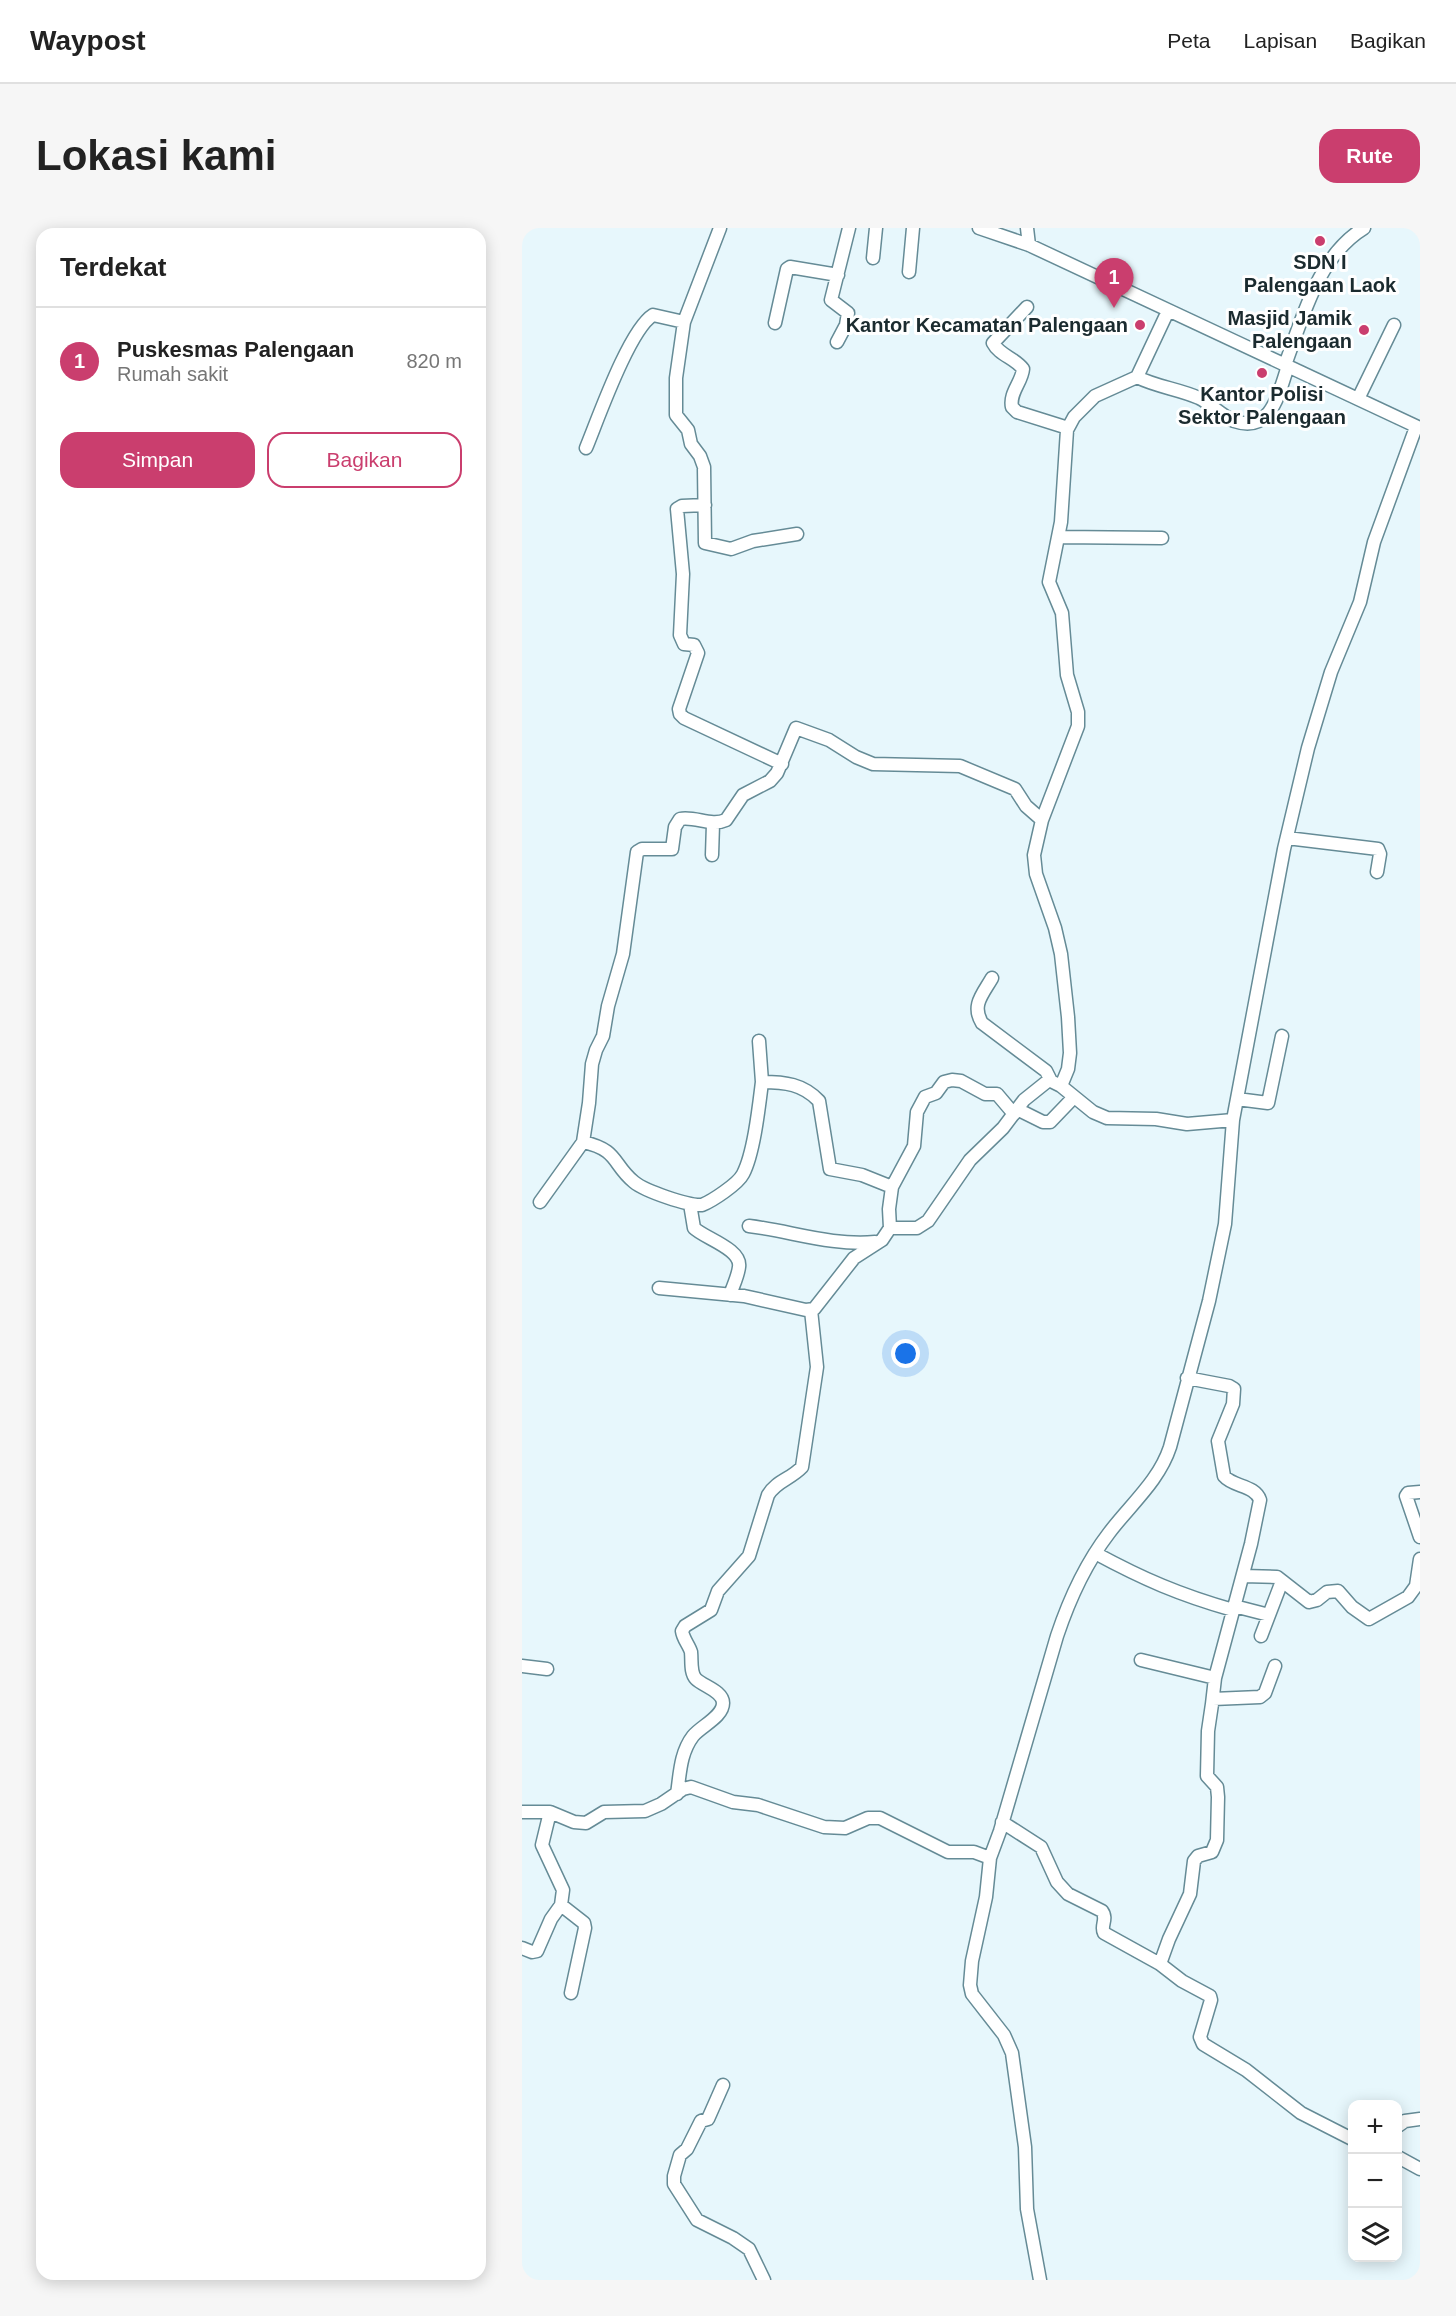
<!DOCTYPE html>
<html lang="id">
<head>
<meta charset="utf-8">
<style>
  body { margin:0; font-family:Helvetica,sans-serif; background:#f6f6f6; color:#222 }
  .controls { position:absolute; right:18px; bottom:18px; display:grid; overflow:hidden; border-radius:12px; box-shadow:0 3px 15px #0003 }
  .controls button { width:54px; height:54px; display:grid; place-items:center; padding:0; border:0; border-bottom:2px solid #e0e0e0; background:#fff; color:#222; font:30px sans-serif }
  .you { position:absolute; left:384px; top:1126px; width:21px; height:21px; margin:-15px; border:4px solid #fff; border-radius:50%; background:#1a73e8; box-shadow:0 0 0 9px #1a73e833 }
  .badge { display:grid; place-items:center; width:39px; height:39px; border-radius:50%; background:#ca3e6e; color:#fff; font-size:20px; font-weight:700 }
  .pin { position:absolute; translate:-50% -50px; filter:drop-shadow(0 2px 3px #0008) }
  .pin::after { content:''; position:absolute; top:32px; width:21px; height:18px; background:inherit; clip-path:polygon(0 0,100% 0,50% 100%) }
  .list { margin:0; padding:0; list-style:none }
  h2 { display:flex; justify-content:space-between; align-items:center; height:78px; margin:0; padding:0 24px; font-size:26px }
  h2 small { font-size:20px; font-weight:400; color:#767676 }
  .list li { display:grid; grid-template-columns:39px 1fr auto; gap:18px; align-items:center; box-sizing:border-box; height:108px; padding:0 24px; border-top:2px solid #e0e0e0 }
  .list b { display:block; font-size:22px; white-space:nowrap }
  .list p { margin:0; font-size:20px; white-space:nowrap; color:#767676 }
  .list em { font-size:20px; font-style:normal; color:#767676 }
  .actions { display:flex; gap:12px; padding:18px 24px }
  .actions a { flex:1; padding:14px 0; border:2px solid #ca3e6e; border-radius:18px; text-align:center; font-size:21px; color:#ca3e6e }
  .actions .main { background:#ca3e6e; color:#fff }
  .icon { flex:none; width:33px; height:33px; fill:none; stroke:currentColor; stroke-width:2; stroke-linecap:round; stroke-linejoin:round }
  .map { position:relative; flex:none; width:898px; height:2052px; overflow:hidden; border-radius:18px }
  header { display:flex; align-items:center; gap:36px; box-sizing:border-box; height:84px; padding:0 30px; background:#fff; border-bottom:2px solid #e0e0e0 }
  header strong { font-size:28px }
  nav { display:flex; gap:33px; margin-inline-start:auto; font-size:21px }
  .intro { display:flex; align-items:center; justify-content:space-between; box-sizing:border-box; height:144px; padding:0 36px }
  h1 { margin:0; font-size:42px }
  .button { padding:15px 27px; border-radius:18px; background:#ca3e6e; color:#fff; font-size:21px; font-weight:700 }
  main { display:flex; gap:36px; padding:0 36px }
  aside { flex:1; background:#fff; border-radius:18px; box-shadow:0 3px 15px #0003 }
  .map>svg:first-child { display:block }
</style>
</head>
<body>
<header>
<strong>Waypost</strong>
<nav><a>Peta</a><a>Lapisan</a><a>Bagikan</a></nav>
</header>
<div class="intro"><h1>Lokasi kami</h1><a class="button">Rute</a></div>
<main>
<aside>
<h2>Terdekat<small></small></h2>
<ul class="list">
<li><span class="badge">1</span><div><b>Puskesmas Palengaan</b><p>Rumah sakit</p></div><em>820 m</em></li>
</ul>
<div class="actions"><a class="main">Simpan</a><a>Bagikan</a></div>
</aside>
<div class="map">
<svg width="898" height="2052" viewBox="0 0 898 2052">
  <rect width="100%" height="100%" fill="#e7f7fc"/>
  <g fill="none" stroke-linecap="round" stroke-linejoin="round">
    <g stroke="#658b96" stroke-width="15">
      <path id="minor" d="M 198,0 L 162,94 L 154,150 L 154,187 L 166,202 L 169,216 L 178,228 L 182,239 L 183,315 L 209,321 L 231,313 L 275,306
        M 457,0 L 507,17 L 898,200
        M 505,0 L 507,17
        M 351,30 L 354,0
        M 387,44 L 391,0
        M 505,79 L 471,115 C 477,127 493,130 501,141 C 500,154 487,165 490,179 L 495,184 L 546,200
        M 253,95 L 265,41 L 268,39 L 316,47
        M 315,114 L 324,97 L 326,85 L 309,72 L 327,0
        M 763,137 C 781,89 796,28 842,0
        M 615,149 C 635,159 657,161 677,170 C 689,176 700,188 712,193 C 750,206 757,164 766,138
        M 836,171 L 872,97
        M 64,220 C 76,191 107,102 131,87 L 162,94
        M 183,277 L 160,278 L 155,281 L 161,346 L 158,407 L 162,416 L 172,417 L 176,425 L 157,481 L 158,486 L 162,490 L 260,536
        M 536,309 L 640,310
        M 765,610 L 856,621 L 858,626 L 855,644
        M 190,627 L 191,596
        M 470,750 C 461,766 449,777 460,795 L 524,843 L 529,853
        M 237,813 L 240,854 C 263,854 281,856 297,873 L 308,941 L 340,947 L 370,959
        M 539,858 L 546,841 L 548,825 L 546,789 L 539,726 L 533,700 L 514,646 L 512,627 L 520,592 L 556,498 L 556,484 L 545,447 L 540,385 L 527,354 L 539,294 L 545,202 L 552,189 L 573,168 L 615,149 L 646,83
        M 715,871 L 746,875 L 760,808
        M 495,881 L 521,894 L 528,894 L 552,869
        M 61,914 C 97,922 90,936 112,954 C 123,963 166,978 180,977 C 190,973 216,956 221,946 C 232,925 237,878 240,854
        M 18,974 L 61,914 L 67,875 L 70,836 L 74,822 L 81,808 L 86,778 L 101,726 L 115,624 L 120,621 L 150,621 L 153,599 L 158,591 C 174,588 189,599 204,592 L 221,567 L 248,553 L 255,545 L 274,500 L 307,512 L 334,529 L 351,536 L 438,538 L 493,561 L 504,578 L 520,592
        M 168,976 L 172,1000 C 182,1010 220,1021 217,1039 C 216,1048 211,1058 208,1067
        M 227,998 C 269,1003 309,1018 353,1014
        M 368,1000 L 367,981 L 370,959 L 392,918 L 395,884 L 403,869 L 414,865 L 422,854 L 430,852 L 439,853 L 463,866 L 475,866 L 492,886
        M 137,1060 L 222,1068 L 284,1082 L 292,1081 L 332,1030 L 360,1012 L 368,1000 L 395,1000 L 406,993 L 448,932 L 481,900 L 502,872 L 527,852 L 539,858 L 571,884 L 585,890 L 634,891 L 665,896 L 711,892
        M 898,1264 L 886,1265 L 884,1268 L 898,1309
        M 573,1325 C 621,1351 658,1367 711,1382
        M 721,1348 L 755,1349 L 787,1374 L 795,1372 L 805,1364 L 816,1363 L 830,1379 L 847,1391 L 886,1369 L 894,1358 L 898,1331
        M 712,1378 L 747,1387
        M 739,1408 L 760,1353
        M 619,1432 L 693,1450
        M 0,1438 L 25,1441
        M 691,1471 L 738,1469 L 743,1465 L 753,1438
        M 155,1566 C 158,1546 158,1525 171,1508 C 179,1498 201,1489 201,1475 C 201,1463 181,1458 174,1451 C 168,1445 170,1433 169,1424 C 167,1417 161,1411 160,1403 L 163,1398 L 189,1382 L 196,1363 L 227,1328 L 246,1267 C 254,1253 269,1251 280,1239 L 295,1139 L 289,1082
        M 0,1584 L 28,1584 L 52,1594 L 64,1595 L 82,1584 L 123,1583 L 139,1576 L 161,1561 L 169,1559 L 211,1574 L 236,1577 L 302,1599 L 323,1600 L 346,1590 L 358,1590 L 426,1624 L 452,1624 L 468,1630
        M 480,1594 L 519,1619 L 535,1654 L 546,1666 L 580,1683 C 586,1691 578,1698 582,1705 L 638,1736 L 660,1753 L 688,1768 L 689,1772 L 678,1809 L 681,1816 L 724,1842 L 779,1885 L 830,1911
        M 39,1677 L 62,1695 L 63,1700 L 49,1765
        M 0,1720 L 10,1724 L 15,1723 L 29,1691 L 39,1677 L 41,1662 L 20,1617 L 28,1584
        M 638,1736 L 647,1711 L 668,1666 L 672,1633 L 676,1628 L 690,1624 L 695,1612 L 696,1569 L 695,1559 L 685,1548 L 686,1503 L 690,1476 L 693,1450 L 729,1316 L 738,1272 C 733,1257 711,1259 702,1248 L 696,1213 L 711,1176 L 712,1161 L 707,1158 L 665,1150
        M 201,1857 L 186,1891 L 179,1893 L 165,1921 L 158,1927 L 152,1948 L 152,1956 L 175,1992 L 211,2010 L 227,2021 L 242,2052
        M 876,1898 L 883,1893 L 898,1891
        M 876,1929 L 898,1941
        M 518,2052 L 505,1981 L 503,1919 L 490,1825 L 482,1807 L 450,1766 L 448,1757 L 450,1733 L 464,1669 L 468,1630 L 478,1603 L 535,1408 C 547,1372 564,1335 587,1305 C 608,1277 637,1253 648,1219 L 687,1073 L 703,996 L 711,892 L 762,621 L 786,520 L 809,444 L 838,374 L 852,314 L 894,199"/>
    </g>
    <use href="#minor" stroke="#fff" stroke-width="12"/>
  </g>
  <g fill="#ca3e6e" stroke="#fff" stroke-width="2">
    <circle cx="798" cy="13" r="6"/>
    <circle cx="618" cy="97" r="6"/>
    <circle cx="842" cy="102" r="6"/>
    <circle cx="740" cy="145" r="6"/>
  </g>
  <g text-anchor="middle" stroke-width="6" stroke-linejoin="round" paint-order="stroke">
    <g font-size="20" font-weight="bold" fill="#1b2b2f" stroke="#fff">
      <text x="798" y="41">SDN I<tspan x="798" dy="23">Palengaan Laok</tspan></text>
      <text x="830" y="97" text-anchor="end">Masjid Jamik<tspan x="830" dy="23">Palengaan</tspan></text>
      <text x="606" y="104" text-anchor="end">Kantor Kecamatan Palengaan</text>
      <text x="740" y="173">Kantor Polisi<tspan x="740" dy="23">Sektor Palengaan</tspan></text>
    </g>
  </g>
</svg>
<div class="controls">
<button>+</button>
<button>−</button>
<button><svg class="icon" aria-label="layers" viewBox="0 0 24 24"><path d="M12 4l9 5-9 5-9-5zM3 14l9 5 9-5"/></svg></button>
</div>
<div class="you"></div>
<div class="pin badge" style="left:592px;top:80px">1</div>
</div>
</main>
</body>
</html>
